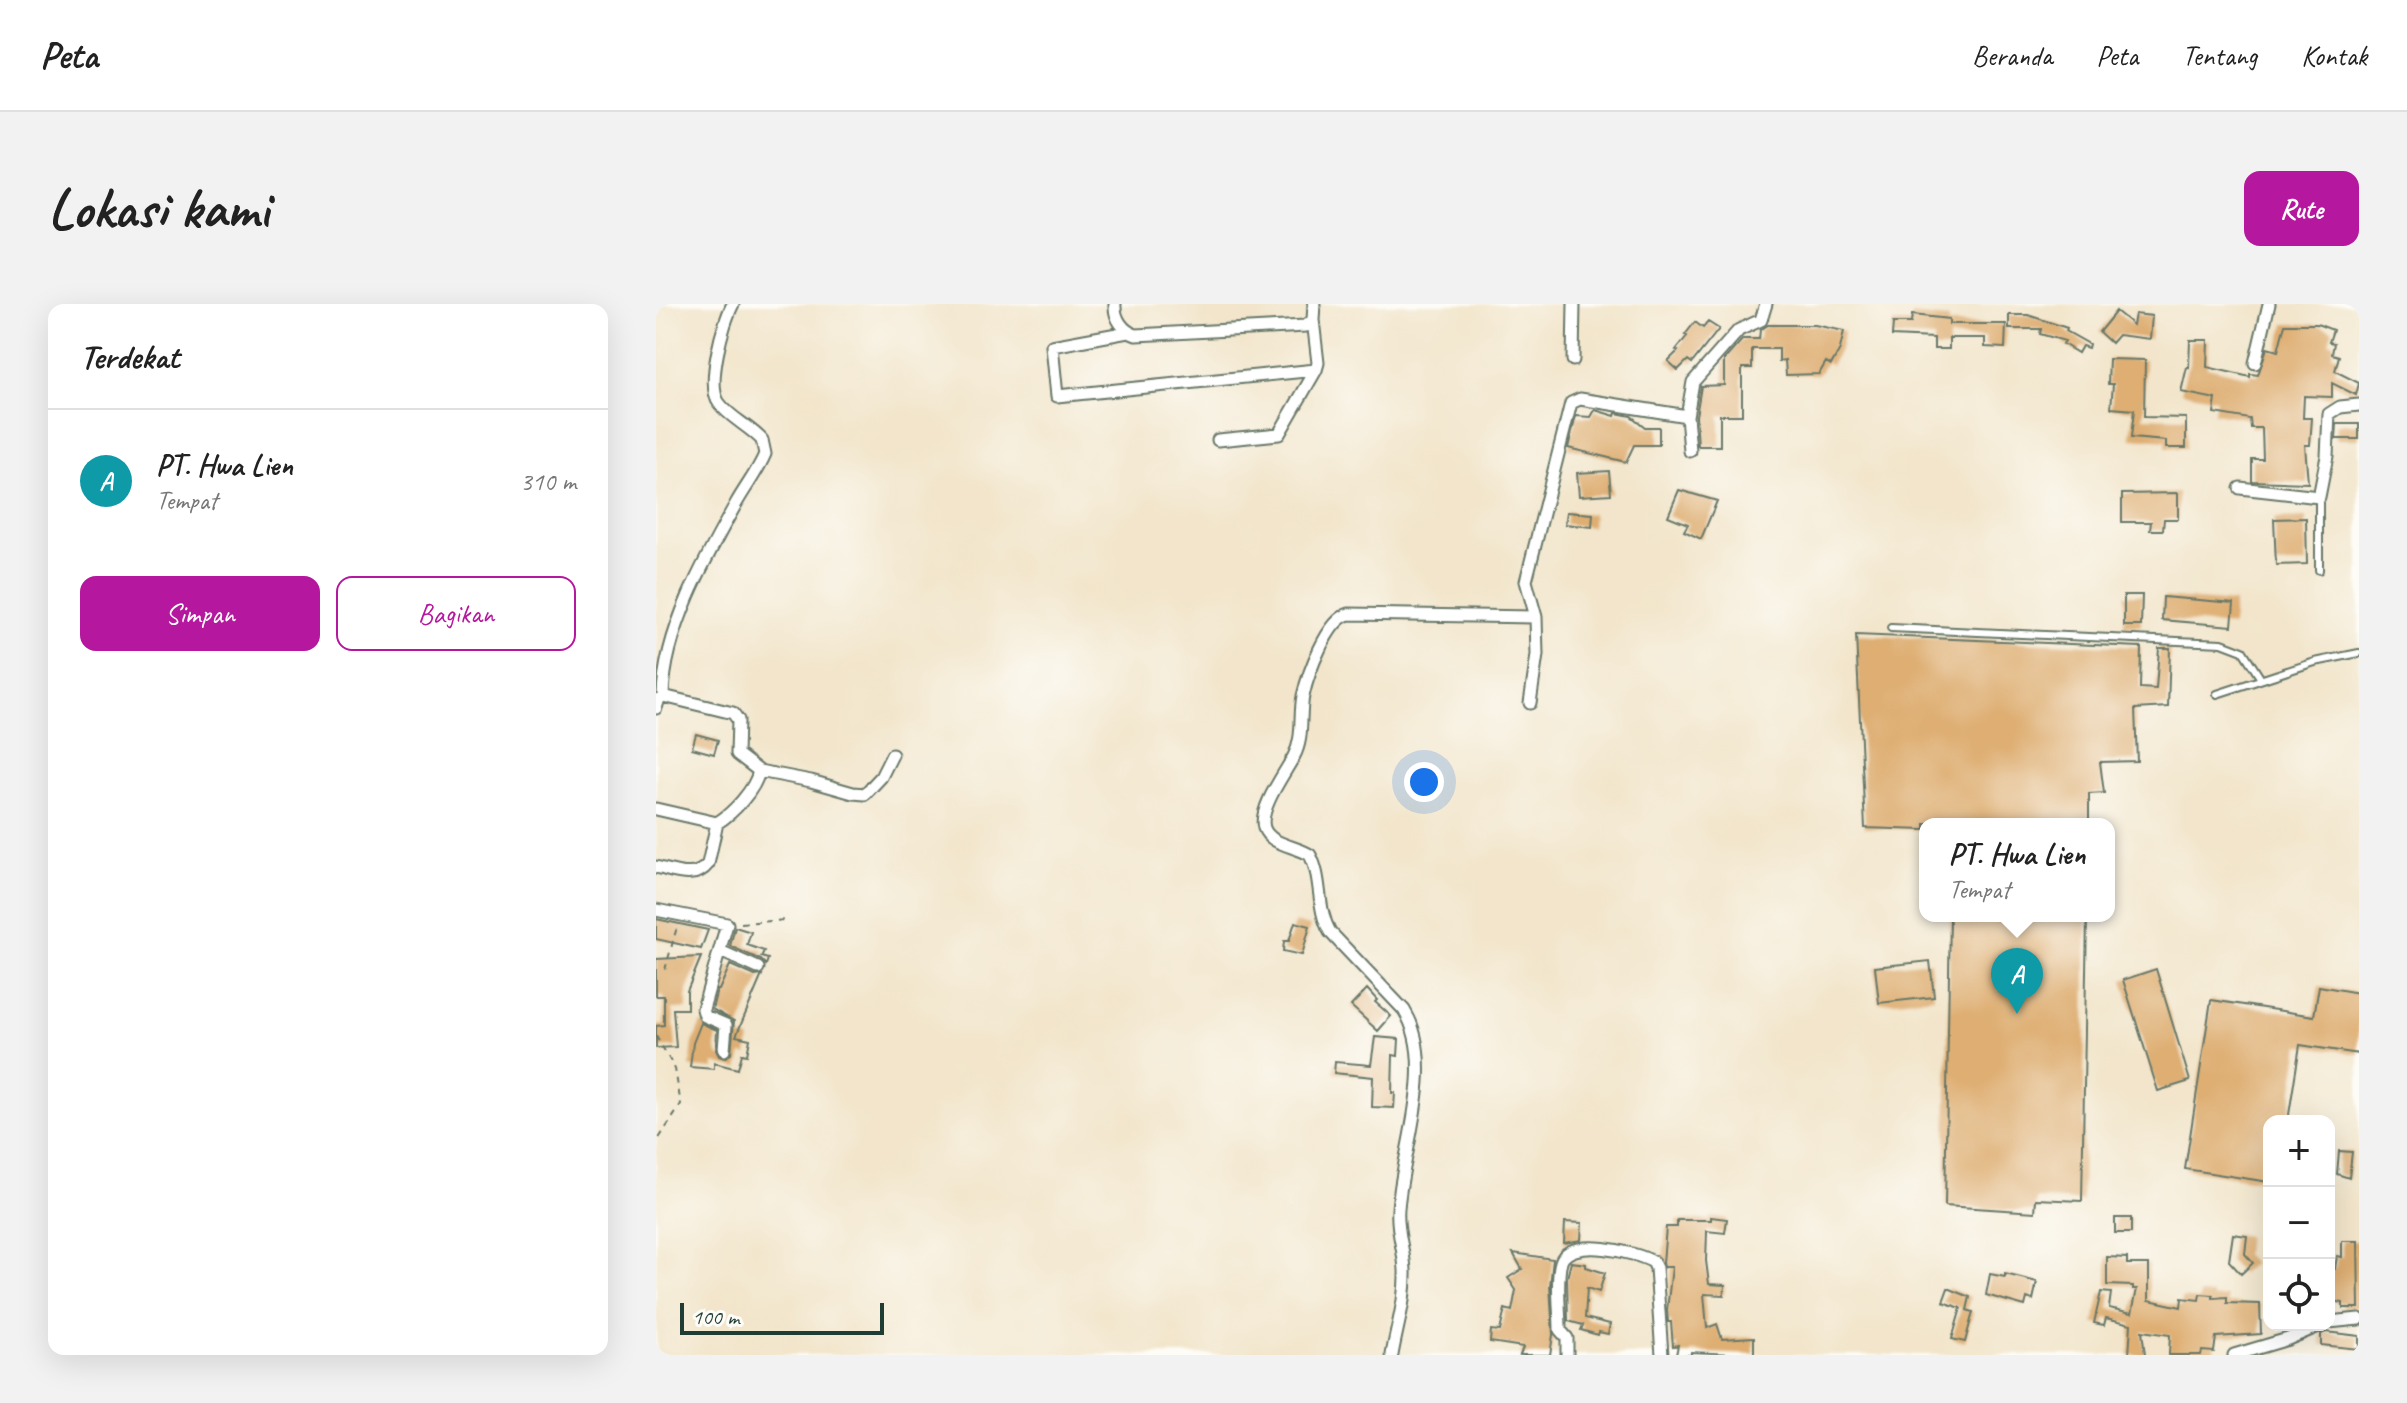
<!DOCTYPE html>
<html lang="id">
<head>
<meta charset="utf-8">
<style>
  body { margin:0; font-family:Caveat,sans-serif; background:#f2f2f2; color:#222 }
  .controls { position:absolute; right:24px; bottom:24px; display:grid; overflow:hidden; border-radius:16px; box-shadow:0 8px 32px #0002 }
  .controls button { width:72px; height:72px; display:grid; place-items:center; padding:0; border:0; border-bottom:2px solid #e0e0e0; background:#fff; color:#222; font:40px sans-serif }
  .scale { position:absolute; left:24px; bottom:20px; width:204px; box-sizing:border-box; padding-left:8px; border:4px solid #1f3d34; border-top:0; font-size:22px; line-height:28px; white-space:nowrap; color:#1f3d34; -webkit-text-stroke:6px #fdfcf7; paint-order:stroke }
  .you { position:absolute; left:768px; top:478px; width:28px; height:28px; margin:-20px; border:6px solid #fff; border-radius:50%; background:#1a73e8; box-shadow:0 0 0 12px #1a73e833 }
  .badge { display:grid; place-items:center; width:52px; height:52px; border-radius:50%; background:#b5179e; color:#fff; font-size:26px; font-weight:700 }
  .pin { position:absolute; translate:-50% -66px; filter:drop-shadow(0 2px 4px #0008) }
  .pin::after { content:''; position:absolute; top:42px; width:28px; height:24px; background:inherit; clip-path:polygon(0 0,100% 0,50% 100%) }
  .popup { position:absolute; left:1263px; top:514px; width:196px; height:104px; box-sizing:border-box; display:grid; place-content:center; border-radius:16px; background:#fff; filter:drop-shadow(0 2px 6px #0005); font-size:26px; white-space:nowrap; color:#767676 }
  .popup b { font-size:30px; color:#222 }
  .popup::after { content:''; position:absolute; left:50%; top:100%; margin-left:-16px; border:16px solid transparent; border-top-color:#fff }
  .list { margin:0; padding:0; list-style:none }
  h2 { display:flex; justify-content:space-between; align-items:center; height:104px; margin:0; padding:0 32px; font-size:34px }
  h2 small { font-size:26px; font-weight:400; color:#767676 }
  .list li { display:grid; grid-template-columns:52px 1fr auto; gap:24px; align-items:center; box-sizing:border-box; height:144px; padding:0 32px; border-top:2px solid #e0e0e0 }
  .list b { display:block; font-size:30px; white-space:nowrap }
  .list p { margin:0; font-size:26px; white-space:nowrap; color:#767676 }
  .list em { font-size:26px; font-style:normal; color:#767676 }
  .actions { display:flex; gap:16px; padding:24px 32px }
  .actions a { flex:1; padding:18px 0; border:2px solid #b5179e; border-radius:16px; text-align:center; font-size:28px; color:#b5179e }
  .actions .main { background:#b5179e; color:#fff }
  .icon { flex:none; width:44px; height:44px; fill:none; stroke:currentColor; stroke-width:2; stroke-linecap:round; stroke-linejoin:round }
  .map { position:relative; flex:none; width:1703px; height:1051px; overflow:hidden; border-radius:16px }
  header { display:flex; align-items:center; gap:48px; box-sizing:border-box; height:112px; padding:0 40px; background:#fff; border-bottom:2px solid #e0e0e0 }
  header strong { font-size:38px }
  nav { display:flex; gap:44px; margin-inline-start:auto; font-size:28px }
  .intro { display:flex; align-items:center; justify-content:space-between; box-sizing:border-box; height:192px; padding:0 48px }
  h1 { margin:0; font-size:56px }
  .button { padding:20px 36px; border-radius:16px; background:#b5179e; color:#fff; font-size:28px; font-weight:700 }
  main { display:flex; gap:48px; padding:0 48px }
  aside { flex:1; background:#fff; border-radius:16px; box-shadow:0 8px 32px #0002 }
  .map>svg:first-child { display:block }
</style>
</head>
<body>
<header>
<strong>Peta</strong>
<nav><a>Beranda</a><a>Peta</a><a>Tentang</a><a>Kontak</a></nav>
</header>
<div class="intro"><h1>Lokasi kami</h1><a class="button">Rute</a></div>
<main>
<aside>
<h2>Terdekat<small></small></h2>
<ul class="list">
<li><span class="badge" style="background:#0f9aa8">A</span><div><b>PT. Hwa Lien</b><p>Tempat</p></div><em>310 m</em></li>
</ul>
<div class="actions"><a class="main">Simpan</a><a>Bagikan</a></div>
</aside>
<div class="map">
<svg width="1703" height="1051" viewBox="0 0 1703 1051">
  <rect width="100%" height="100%" fill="#fdfcf7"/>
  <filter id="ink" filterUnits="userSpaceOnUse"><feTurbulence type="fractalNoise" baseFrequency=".0125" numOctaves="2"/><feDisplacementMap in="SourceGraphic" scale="16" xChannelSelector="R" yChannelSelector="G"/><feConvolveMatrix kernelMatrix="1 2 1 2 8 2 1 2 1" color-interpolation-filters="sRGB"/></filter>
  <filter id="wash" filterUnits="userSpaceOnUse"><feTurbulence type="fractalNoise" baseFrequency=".006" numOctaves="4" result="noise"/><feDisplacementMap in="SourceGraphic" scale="32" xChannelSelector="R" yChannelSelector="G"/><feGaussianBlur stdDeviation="1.8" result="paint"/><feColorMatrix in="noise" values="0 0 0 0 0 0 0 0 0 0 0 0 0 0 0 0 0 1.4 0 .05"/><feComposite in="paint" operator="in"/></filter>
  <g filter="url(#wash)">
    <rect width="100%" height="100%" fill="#f2e5cb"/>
    <g id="blocks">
      <path fill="#deae72" d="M 1460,7 L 1477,21 L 1479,10 L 1496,12 L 1494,35 L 1462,31 L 1455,39 L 1443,28 Z
        M 1256,11 L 1293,15 L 1293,20 L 1350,20 L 1349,44 L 1329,43 L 1329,34 L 1293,34 L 1293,45 L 1278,45 L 1278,34 L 1236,32 L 1237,19 L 1255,19 Z
        M 1353,11 L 1372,11 L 1411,24 L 1410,27 L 1433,40 L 1432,44 L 1426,42 L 1422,49 L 1407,40 L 1409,37 L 1384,30 L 1385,25 L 1353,25 Z
        M 1039,18 L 1047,24 L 1052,18 L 1063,25 L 1036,59 L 1032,56 L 1022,66 L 1012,57 L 1022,47 L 1020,46 L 1031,32 L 1029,31 Z
        M 1629,20 L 1661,20 L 1677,26 L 1673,38 L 1678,39 L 1676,50 L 1683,52 L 1679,67 L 1703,79 L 1700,91 L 1676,79 L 1676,93 L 1648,92 L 1647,114 L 1656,114 L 1654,141 L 1649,141 L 1652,179 L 1596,177 L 1596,155 L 1607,155 L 1606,124 L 1595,124 L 1594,115 L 1558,109 L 1560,95 L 1525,88 L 1531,63 L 1533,64 L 1534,36 L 1552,36 L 1551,63 L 1594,73 L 1594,70 L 1602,71 L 1611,44 L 1622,47 Z
        M 1112,21 L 1159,21 L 1188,27 L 1184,45 L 1175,61 L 1170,58 L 1163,70 L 1130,71 L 1129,56 L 1123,57 L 1123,45 L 1096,45 L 1096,64 L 1086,64 L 1086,111 L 1064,111 L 1064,142 L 1042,142 L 1040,112 L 1045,82 L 1068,81 L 1068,56 L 1087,35 L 1103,35 L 1104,26 Z
        M 1453,55 L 1489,56 L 1488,113 L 1530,114 L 1530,144 L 1510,144 L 1510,137 L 1475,134 L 1478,106 L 1455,104 L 1457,80 L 1452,80 Z
        M 939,106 L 959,112 L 960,109 L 975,112 L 989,123 L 1003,123 L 1003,141 L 978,141 L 970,158 L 912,144 L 920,112 L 935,113 Z
        M 1681,120 L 1703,120 L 1703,135 L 1680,135 Z
        M 953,167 L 955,190 L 923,192 L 921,169 Z
        M 1023,186 L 1061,197 L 1045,235 L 1028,227 L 1032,220 L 1012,212 Z
        M 1522,189 L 1522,215 L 1508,215 L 1507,226 L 1494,226 L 1495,218 L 1466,218 L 1466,190 Z
        M 911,208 L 937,210 L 936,223 L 909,220 Z
        M 1650,214 L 1651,260 L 1620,261 L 1618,215 Z
        M 1468,291 L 1486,291 L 1485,322 L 1468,322 Z
        M 1507,293 L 1578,299 L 1576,322 L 1506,316 Z
        M 1200,331 L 1485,343 L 1484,384 L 1500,385 L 1503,344 L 1514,344 L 1512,403 L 1479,405 L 1481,457 L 1444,458 L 1448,489 L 1433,490 L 1433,520 L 1269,520 L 1269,526 L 1209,524 Z
        M 40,430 L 62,436 L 58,450 L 36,444 Z
        M 1294,612 L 1431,612 L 1426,897 L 1380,895 L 1379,908 L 1289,902 Z
        M 0,615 L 52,626 L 45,645 L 0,635 Z
        M 639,618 L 654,622 L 646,651 L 627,647 L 628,637 L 633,637 Z
        M 79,623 L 95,628 L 91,641 L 108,647 L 105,653 L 112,655 L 110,661 L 105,656 L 74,642 Z
        M 45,653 L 31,687 L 31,705 L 17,705 L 20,743 L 0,744 L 0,722 L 8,721 L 8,692 L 0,692 L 0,655 Z
        M 1274,657 L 1278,693 L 1223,699 L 1219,663 Z
        M 74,661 L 99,672 L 106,671 L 80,732 L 94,735 L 91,751 L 86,750 L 82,765 L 58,759 L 58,765 L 34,763 L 37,739 L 45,719 L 61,726 L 60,746 L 63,752 L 68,754 L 75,750 L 78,717 L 56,705 L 61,686 L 63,686 Z
        M 1500,665 L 1534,777 L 1502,787 L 1467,676 Z
        M 1663,682 L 1703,689 L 1703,750 L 1644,741 L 1632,817 L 1613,817 L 1613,878 L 1529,865 L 1555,696 L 1658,712 Z
        M 711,685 L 721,696 L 719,698 L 735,712 L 722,727 L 695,702 Z
        M 719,733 L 743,735 L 742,752 L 737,751 L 736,789 L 739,789 L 738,804 L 716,803 L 717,773 L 678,769 L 679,758 L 715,761 Z
        M 1683,847 L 1696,848 L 1693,874 L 1681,870 Z
        M 1055,913 L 1071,915 L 1069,929 L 1051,927 L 1050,957 L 1053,980 L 1069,981 L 1068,991 L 1048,990 L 1051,1024 L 1061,1020 L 1066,1035 L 1098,1033 L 1098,1051 L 1035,1048 L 1035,1051 L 1020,1051 L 1022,1041 L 1017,1042 L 1015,1018 L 1012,1018 L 1011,1006 L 1016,963 L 1008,963 L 1007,959 L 1010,923 L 1021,923 L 1021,916 L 1055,916 Z
        M 1459,914 L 1475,914 L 1475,929 L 1459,929 Z
        M 909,918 L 926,919 L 925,936 L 908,939 Z
        M 1577,930 L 1591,932 L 1589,950 L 1597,959 L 1585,970 L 1573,957 Z
        M 1686,937 L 1702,937 L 1703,1004 L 1687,1004 L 1687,999 L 1673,996 L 1675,964 L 1679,965 L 1681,952 L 1686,953 Z
        M 857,949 L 897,955 L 894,982 L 897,1031 L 894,1051 L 864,1051 L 867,1043 L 834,1038 L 835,1026 L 844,1027 L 849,1005 L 856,1007 L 860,986 L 852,974 L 866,965 Z
        M 1451,953 L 1471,954 L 1471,960 L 1493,960 L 1493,996 L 1525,1003 L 1526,994 L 1543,996 L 1544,990 L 1557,991 L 1557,994 L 1571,993 L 1571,999 L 1604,1000 L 1605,1030 L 1560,1033 L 1558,1048 L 1546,1047 L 1545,1051 L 1513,1051 L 1514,1031 L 1486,1027 L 1489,1051 L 1473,1051 L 1475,1020 L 1450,1014 L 1448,1021 L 1438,1019 L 1445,988 L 1455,989 L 1453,1004 L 1476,1009 L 1481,985 L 1477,985 L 1477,982 L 1451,981 Z
        M 915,958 L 930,960 L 930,963 L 949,969 L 943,988 L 931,984 L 929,1014 L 954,1020 L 952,1030 L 943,1028 L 942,1031 L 925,1026 L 927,1021 L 912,1017 L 911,974 Z
        M 1334,970 L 1349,973 L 1349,970 L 1381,978 L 1377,996 L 1371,994 L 1369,1002 L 1330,991 Z
        M 1292,984 L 1314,993 L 1311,1006 L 1317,1008 L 1309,1038 L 1296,1035 L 1305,1004 L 1287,998 Z
        M 1670,1028 L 1703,1032 L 1703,1045 L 1665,1041 L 1665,1030 Z"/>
    </g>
  </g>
  <g filter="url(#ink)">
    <use href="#blocks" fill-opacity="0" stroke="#697869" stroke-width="2"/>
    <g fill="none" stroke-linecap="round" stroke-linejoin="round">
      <g stroke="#697869" stroke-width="10">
        <path id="lane" d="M 1663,266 L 1663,194
          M 1235,324 L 1566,339 L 1587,347 L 1605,375
          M 1561,390 L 1659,358 L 1703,349"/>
      </g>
      <g stroke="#697869" stroke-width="15">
        <path id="street" d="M 459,0 C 458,14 467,27 480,31 L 650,22 L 657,16 L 658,0
          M 472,28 L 396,42 L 401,92 L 660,66 L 662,59 L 657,16
          M 917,56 L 918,0
          M 1599,59 L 1613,0
          M 562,136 L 623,130 L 660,66
          M 1034,147 L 1031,112 L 1037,78 L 1083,26 L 1105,16 L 1110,0
          M 1584,184 L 1663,193 L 1671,152 L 1673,110 L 1684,103 L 1703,101
          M 874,399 L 881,351 L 880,313 L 870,277 L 915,99 L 924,95 L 1031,112
          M 0,404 L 3,395 L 7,392 C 8,327 50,253 81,198 C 90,182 102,167 109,150 L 106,136 C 93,122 73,113 63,99 C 50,81 67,18 77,0
          M 103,467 L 155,477 L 197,489 L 209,490 L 225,473 L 236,451
          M 0,505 L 61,519 C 77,509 99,486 103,467 L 81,450 L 82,416 L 77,409 L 7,392
          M 0,563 C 18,567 39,577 52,560 L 61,519
          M 0,606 L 71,620 L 47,705 L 49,712 L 70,721 L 68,746
          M 64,647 L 102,664
          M 1673,1018 L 1703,1015
          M 736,1051 C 741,1022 750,996 749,966 C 748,945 740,926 742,905 C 746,845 782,760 748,706 L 674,628 C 660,604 667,575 654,551 C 641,542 614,541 608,524 C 602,505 629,469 638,452 C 648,433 643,413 647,392 C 652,370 671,316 693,310 L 880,313
          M 911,1051 L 911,1034 L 904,1026 C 904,1007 900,975 905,958 C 913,932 980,948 997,958 L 1000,964 L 1006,1051
          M 1578,1051 L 1632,1035 L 1665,1021"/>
      </g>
      <path stroke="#697869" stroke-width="2" stroke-dasharray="6 6" stroke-linecap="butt" d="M 85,619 L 131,616
        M 9,666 L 21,623
        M 0,732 L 19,765 L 25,801 L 0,839"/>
      <use href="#lane" stroke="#fff" stroke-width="6"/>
      <use href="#street" stroke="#fff" stroke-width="11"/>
    </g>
  </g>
</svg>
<div class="controls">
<button>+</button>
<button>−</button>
<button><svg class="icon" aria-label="locate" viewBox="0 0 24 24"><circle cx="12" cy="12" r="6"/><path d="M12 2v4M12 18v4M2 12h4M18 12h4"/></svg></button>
</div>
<div class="scale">100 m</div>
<div class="you"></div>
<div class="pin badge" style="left:1361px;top:710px;background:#0f9aa8">A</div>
<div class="popup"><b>PT. Hwa Lien</b>Tempat</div>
</div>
</main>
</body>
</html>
